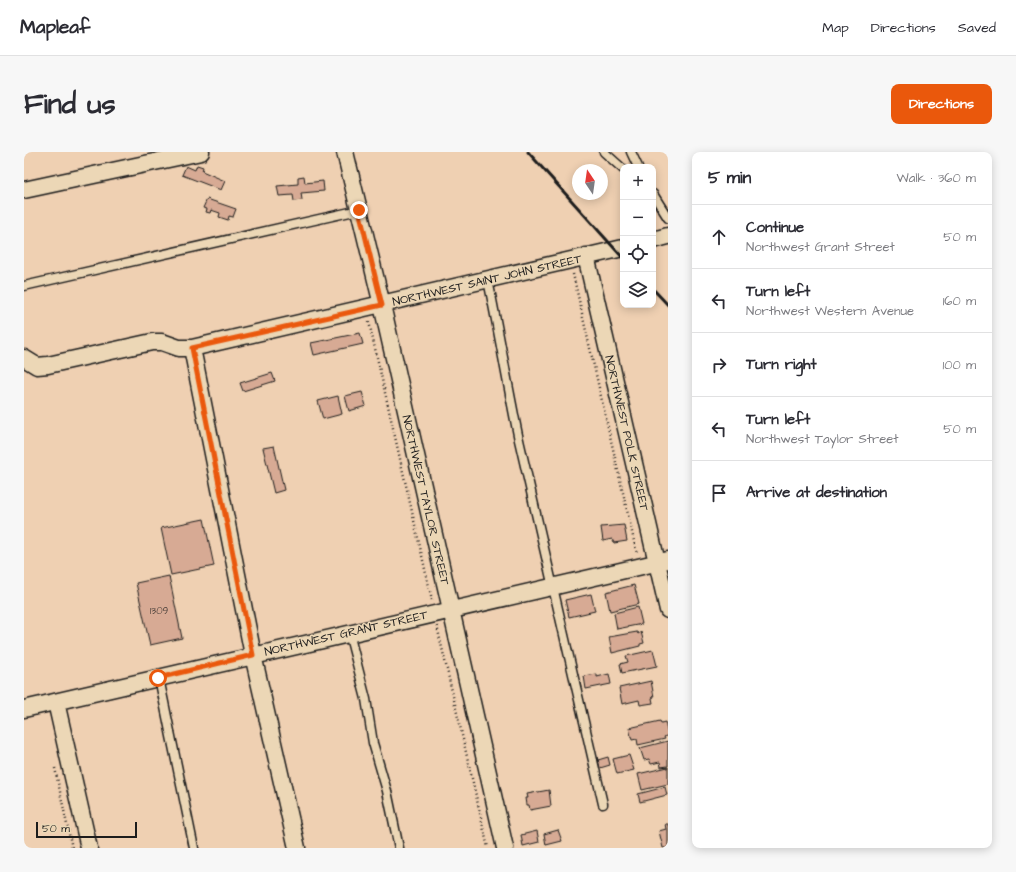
<!DOCTYPE html>
<html lang="en">
<head>
<meta charset="utf-8">
<style>
  body { margin:0; font-family:"Architects Daughter",sans-serif; background:#f7f7f7; color:#2b2b33 }
  .controls { position:absolute; right:12px; top:12px; display:grid; overflow:hidden; border-radius:8px; box-shadow:0 2px 10px #0003 }
  .controls button { width:36px; height:36px; display:grid; place-items:center; padding:0; border:0; border-bottom:1px solid #e1e1e2; background:#fff; color:#2b2b33; font:20px sans-serif }
  .compass { position:absolute; left:548px; top:12px; width:36px; height:36px; border-radius:50%; background:#fff; box-shadow:0 2px 10px #0003; rotate:347deg }
  .scale { position:absolute; left:12px; bottom:10px; width:101px; box-sizing:border-box; padding-left:4px; border:2px solid #1c1c1c; border-top:0; font-size:11px; line-height:14px; white-space:nowrap; color:#1c1c1c; -webkit-text-stroke:3px #ecd7b6; paint-order:stroke }
  .stop { position:absolute; width:12px; height:12px; margin:-9px; border:3px solid #ea580c; border-radius:50%; background:#fff }
  .stop.end { background:#ea580c; border-color:#fff; box-shadow:0 1px 4px #0008 }
  .list { margin:0; padding:0; list-style:none }
  h2 { display:flex; justify-content:space-between; align-items:center; height:52px; margin:0; padding:0 16px; font-size:17px }
  h2 small { font-size:13px; font-weight:400; color:#7c7c81 }
  .list li { display:grid; grid-template-columns:26px 1fr auto; gap:12px; align-items:center; box-sizing:border-box; height:64px; padding:0 16px; border-top:1px solid #e1e1e2 }
  .list b { display:block; font-size:15px; white-space:nowrap }
  .list p { margin:0; font-size:13px; white-space:nowrap; color:#7c7c81 }
  .list em { font-size:13px; font-style:normal; color:#7c7c81 }
  .icon { flex:none; width:22px; height:22px; fill:none; stroke:currentColor; stroke-width:2; stroke-linecap:round; stroke-linejoin:round }
  .map { position:relative; flex:none; width:644px; height:696px; overflow:hidden; border-radius:8px }
  header { display:flex; align-items:center; gap:24px; box-sizing:border-box; height:56px; padding:0 20px; background:#fff; border-bottom:1px solid #e1e1e2 }
  header strong { font-size:19px }
  nav { display:flex; gap:22px; margin-inline-start:auto; font-size:14px }
  .intro { display:flex; align-items:center; justify-content:space-between; box-sizing:border-box; height:96px; padding:0 24px }
  h1 { margin:0; font-size:28px }
  .button { padding:10px 18px; border-radius:8px; background:#ea580c; color:#fff; font-size:14px; font-weight:700 }
  main { display:flex; gap:24px; padding:0 24px }
  aside { flex:1; background:#fff; border-radius:8px; box-shadow:0 2px 10px #0003 }
  .map>svg:first-child { display:block }
</style>
</head>
<body>
<header>
<strong>Mapleaf</strong>
<nav><a>Map</a><a>Directions</a><a>Saved</a></nav>
</header>
<div class="intro"><h1>Find us</h1><a class="button">Directions</a></div>
<main>
<div class="map">
<svg width="644" height="696" viewBox="0 0 644 696">
  <rect width="100%" height="100%" fill="#efd0b2"/>
  <filter id="ink" filterUnits="userSpaceOnUse"><feTurbulence type="fractalNoise" baseFrequency=".025" numOctaves="2"/><feDisplacementMap in="SourceGraphic" scale="8" xChannelSelector="R" yChannelSelector="G"/><feConvolveMatrix kernelMatrix="1 2 1 2 8 2 1 2 1" color-interpolation-filters="sRGB"/></filter>
  <g filter="url(#ink)">
    <path fill="#d7aa94" stroke="#1c1c1c" d="M 173,13 L 179,15 L 178,19 L 201,29 L 197,38 L 158,23 L 162,14 L 171,18 Z
      M 280,24 L 281,31 L 299,29 L 300,39 L 277,41 L 278,48 L 270,49 L 269,43 L 255,44 L 253,34 L 274,32 L 274,25 Z
      M 183,47 L 212,57 L 209,65 L 205,64 L 204,68 L 195,65 L 196,61 L 187,58 L 186,61 L 182,60 L 183,57 L 179,56 Z
      M 336,181 L 339,192 L 290,203 L 287,191 Z
      M 248,221 L 251,229 L 219,239 L 216,231 Z
      M 338,240 L 342,254 L 325,259 L 321,244 Z
      M 314,244 L 318,262 L 299,267 L 294,249 Z
      M 250,294 L 260,338 L 250,341 L 239,296 Z
      M 180,367 L 190,414 L 147,423 L 137,376 Z
      M 600,373 L 603,389 L 590,391 L 588,387 L 579,389 L 577,375 Z
      M 145,424 L 158,486 L 126,493 L 112,431 Z
      M 610,433 L 615,452 L 586,459 L 582,440 Z
      M 567,442 L 571,459 L 545,465 L 541,448 Z
      M 614,455 L 618,472 L 593,477 L 590,461 Z
      M 613,480 L 614,482 L 617,480 L 620,491 L 616,492 L 616,494 L 588,501 L 585,485 Z
      M 629,498 L 633,514 L 598,521 L 596,512 L 604,510 L 602,504 Z
      M 573,522 L 573,525 L 585,522 L 587,532 L 562,537 L 560,524 Z
      M 627,529 L 630,545 L 628,546 L 629,551 L 616,553 L 615,548 L 598,552 L 595,536 Z
      M 636,569 L 637,571 L 641,570 L 644,583 L 640,585 L 641,587 L 614,593 L 613,587 L 608,588 L 605,576 Z
      M 644,589 L 644,614 L 637,615 L 636,610 L 627,612 L 625,607 L 620,608 L 616,596 Z
      M 605,603 L 610,618 L 593,622 L 589,607 Z
      M 584,605 L 586,613 L 576,616 L 574,608 Z
      M 644,615 L 644,632 L 618,638 L 614,622 Z
      M 641,635 L 643,643 L 616,650 L 614,642 Z
      M 525,638 L 527,654 L 506,658 L 505,653 L 503,653 L 502,646 L 504,646 L 503,642 Z
      M 641,672 L 644,672 L 644,696 L 639,696 L 635,679 L 642,677 Z
      M 534,678 L 538,689 L 522,693 L 520,682 Z
      M 513,679 L 515,690 L 499,694 L 497,683 Z"/>
    <g fill="none" stroke-linecap="round" stroke-linejoin="round">
      <g stroke="#1c1c1c" stroke-width="11">
        <path id="lane" d="M 580,0 L 599,17
          M 607,0 L 614,15
          M 629,42 L 644,66
          M 464,128 C 475,181 484,235 495,288 C 522,410 552,530 579,652
          M 0,134 L 335,58
          M 325,481 L 342,547 L 349,591 L 363,639 L 375,696
          M 135,526 L 170,696"/>
      </g>
      <g stroke="#1c1c1c" stroke-width="19">
        <path id="street" d="M 321,0 L 358,153 L 481,696
          M 0,38 L 177,0
          M 629,88 L 644,84
          M 562,104 L 644,458
          M 168,196 L 229,503 L 273,696
          M 0,206 L 13,214 L 24,213 L 128,190 L 138,190 L 155,196 L 168,196 L 599,96
          M 32,550 L 65,696
          M 0,557 L 644,408"/>
      </g>
      <path stroke="#1c1c1c" stroke-width="2.5" stroke-dasharray="1 3" stroke-linecap="butt" d="M 549,122 L 613,402
        M 345,170 L 408,448
        M 413,474 L 464,696
        M 31,616 L 48,696"/>
      <use href="#lane" stroke="#ecd7b6" stroke-width="8"/>
      <use href="#street" stroke="#ecd7b6" stroke-width="16"/>
      <path stroke="#1c1c1c" stroke-width="3" d="M 504,0 L 599,106
        M 629,137 L 644,153"/>
    </g>
  </g>
  <g fill="none" stroke-linecap="round" stroke-linejoin="round" filter="url(#ink)">
    <path stroke="#ea580c" stroke-width="5" d="M 134,526 L 229,503 L 168,196 L 358,153 L 335,58"/>
  </g>
  <g text-anchor="middle" stroke-width="3" stroke-linejoin="round" paint-order="stroke">
    <g font-size="10" fill="#4b403a">
      <text x="135" y="462">1309</text>
    </g>
    <g font-size="12" fill="#1c1c1c" stroke="#ecd7b6">
      <text transform="translate(463 128) rotate(-13)" y="4">NORTHWEST SAINT JOHN STREET</text>
      <text transform="translate(603 281) rotate(77)" y="4">NORTHWEST POLK STREET</text>
      <text transform="translate(402 348) rotate(77)" y="4">NORTHWEST TAYLOR STREET</text>
      <text transform="translate(322 481) rotate(-13)" y="4">NORTHWEST GRANT STREET</text>
    </g>
  </g>
</svg>
<div class="controls">
<button>+</button>
<button>−</button>
<button><svg class="icon" aria-label="locate" viewBox="0 0 24 24"><circle cx="12" cy="12" r="6"/><path d="M12 2v4M12 18v4M2 12h4M18 12h4"/></svg></button>
<button><svg class="icon" aria-label="layers" viewBox="0 0 24 24"><path d="M12 4l9 5-9 5-9-5zM3 14l9 5 9-5"/></svg></button>
</div>
<svg class="compass" viewBox="-18 -18 36 36"><path d="M0-13l5 13h-10z" fill="#e53935"/><path d="M0 13l5-13h-10z" fill="#7c7c81"/></svg>
<div class="scale">50 m</div>
<div class="stop" style="left:134px;top:526px"></div>
<div class="stop end" style="left:335px;top:58px"></div>
</div>
<aside>
<h2>5 min<small>Walk · 360 m</small></h2>
<ul class="list">
<li><svg class="icon" aria-label="ahead" viewBox="0 0 24 24"><path d="M12 20V5M6 11l6-6 6 6"/></svg><div><b>Continue</b><p>Northwest Grant Street</p></div><em>50 m</em></li>
<li><svg class="icon" aria-label="left" viewBox="0 0 24 24"><path d="M17 20v-9H6M10 6l-5 5 5 5"/></svg><div><b>Turn left</b><p>Northwest Western Avenue</p></div><em>160 m</em></li>
<li><svg class="icon" aria-label="right" viewBox="0 0 24 24"><path d="M7 20v-9h11M14 6l5 5-5 5"/></svg><div><b>Turn right</b></div><em>100 m</em></li>
<li><svg class="icon" aria-label="left" viewBox="0 0 24 24"><path d="M17 20v-9H6M10 6l-5 5 5 5"/></svg><div><b>Turn left</b><p>Northwest Taylor Street</p></div><em>50 m</em></li>
<li><svg class="icon" aria-label="arrive" viewBox="0 0 24 24"><path d="M6 21V4h12l-3 4 3 4H6"/></svg><div><b>Arrive at destination</b></div></li>
</ul>
</aside>
</main>
</body>
</html>
